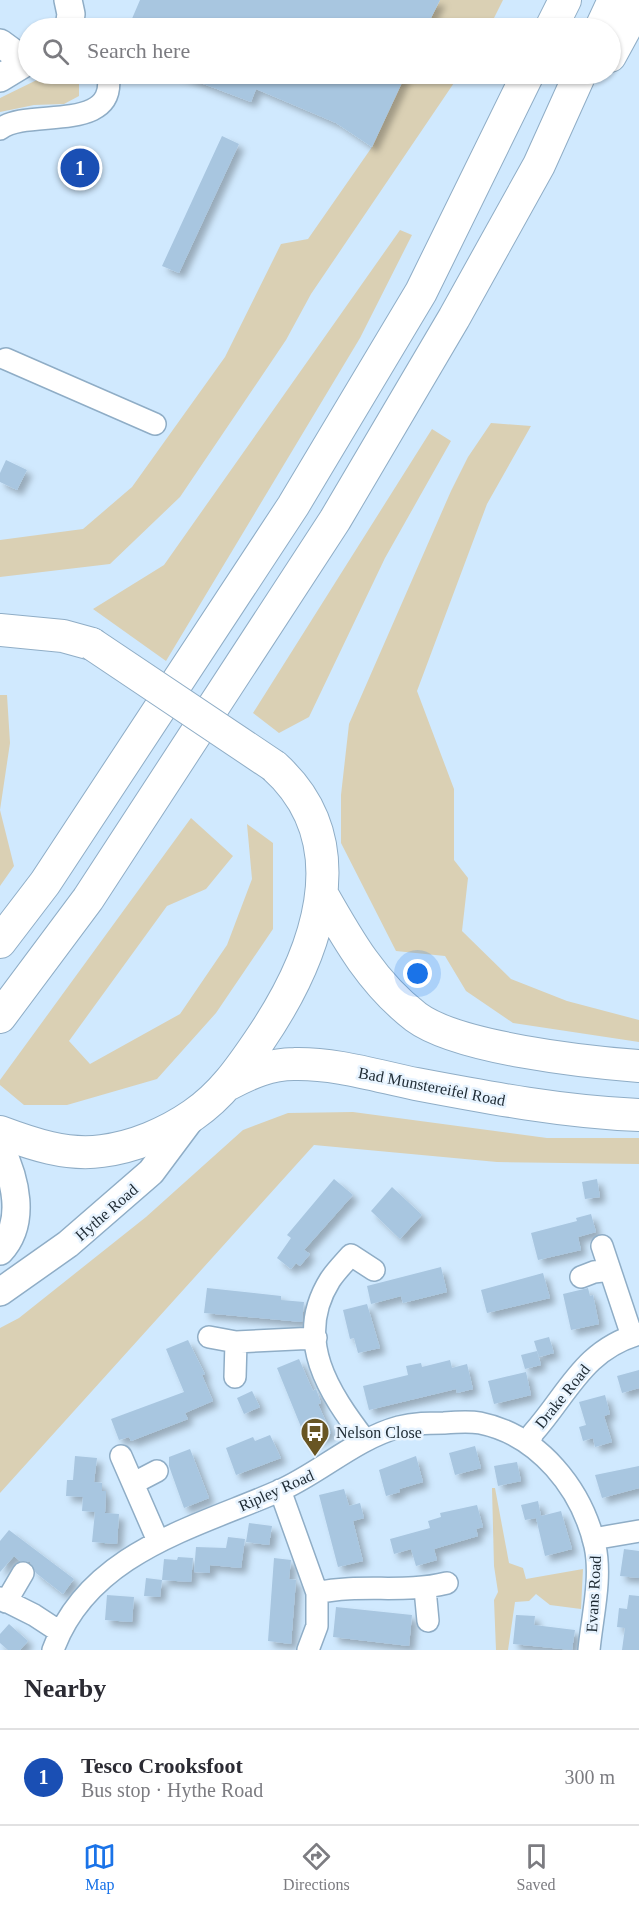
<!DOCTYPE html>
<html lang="en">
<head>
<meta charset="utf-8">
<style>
  body { margin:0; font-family:"Times New Roman",serif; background:#f2f2f3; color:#2b2b33 }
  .you { position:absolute; left:418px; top:974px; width:21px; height:21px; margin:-15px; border:4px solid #fff; border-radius:50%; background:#1a73e8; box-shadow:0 0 0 9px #1a73e833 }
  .badge { display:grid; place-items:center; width:39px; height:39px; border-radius:50%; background:#1a73e8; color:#fff; font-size:20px; font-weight:700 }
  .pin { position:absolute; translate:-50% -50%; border:3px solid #fff; box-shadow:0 2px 6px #0006 }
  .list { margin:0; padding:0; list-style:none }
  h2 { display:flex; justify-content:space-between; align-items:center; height:78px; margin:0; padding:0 24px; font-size:26px }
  h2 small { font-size:20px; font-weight:400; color:#7c7c81 }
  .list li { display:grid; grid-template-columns:39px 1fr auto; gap:18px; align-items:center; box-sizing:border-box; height:96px; padding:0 24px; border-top:2px solid #e1e1e2 }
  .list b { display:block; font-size:22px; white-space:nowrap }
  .list p { margin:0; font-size:20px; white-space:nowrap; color:#7c7c81 }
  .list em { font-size:20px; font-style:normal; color:#7c7c81 }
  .icon { flex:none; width:33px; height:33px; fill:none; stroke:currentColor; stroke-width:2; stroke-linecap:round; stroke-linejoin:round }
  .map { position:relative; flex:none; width:639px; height:1650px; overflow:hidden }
  .search { position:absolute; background:#fff; box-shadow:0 2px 4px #0004; left:18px; right:18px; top:18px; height:66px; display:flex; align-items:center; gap:15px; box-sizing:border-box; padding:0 21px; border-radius:33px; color:#7c7c81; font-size:22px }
  .sheet { height:174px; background:#fff }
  nav { display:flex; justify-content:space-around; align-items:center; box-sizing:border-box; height:84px; border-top:2px solid #e1e1e2; background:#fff; font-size:16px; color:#7c7c81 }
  nav a { display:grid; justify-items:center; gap:3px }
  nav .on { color:#1a73e8 }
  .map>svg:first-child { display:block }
</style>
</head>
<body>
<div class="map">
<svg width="639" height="1650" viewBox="0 0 639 1650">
  <defs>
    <filter id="shadow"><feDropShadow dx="5.5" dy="5.5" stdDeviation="3" flood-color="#0004"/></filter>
  </defs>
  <rect width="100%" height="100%" fill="#d0e9fe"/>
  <path fill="#dad0b4" d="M 440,0 L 503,0 L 489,28 L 426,28 Z
    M 49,74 L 79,76 L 79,96 L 64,104 L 34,105 L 0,112 L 0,98 Z
    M 406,74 L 460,74 L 311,294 L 286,340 L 180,497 L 110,564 L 0,577 L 0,540 L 83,529 L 132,487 L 225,357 L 281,244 L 308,239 L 372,147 Z
    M 400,230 L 412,235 L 360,338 L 166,661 L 93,609 L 164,565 Z
    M 491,423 L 531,426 L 487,504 L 417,691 L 454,789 L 454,860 L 468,878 L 462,931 L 511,979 L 567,1001 L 639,1020 L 639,1042 L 513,1023 L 466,991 L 445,956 L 396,951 L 341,843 L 341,795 L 349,724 L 451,491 L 468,457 Z
    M 432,429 L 451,441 L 385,558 L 309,717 L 279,733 L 253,713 Z
    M 0,695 L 7,695 L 10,743 L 0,810 L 14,866 L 0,886 Z
    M 191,818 L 233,856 L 206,889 L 167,906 L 69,1041 L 90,1064 L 180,1014 L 227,945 L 252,879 L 247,824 L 273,843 L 273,929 L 216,1013 L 157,1079 L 67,1105 L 24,1105 L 0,1085 L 0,1080 Z
    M 353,1112 L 547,1138 L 639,1138 L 639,1164 L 497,1162 L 314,1145 L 0,1493 L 0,1328 L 19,1318 L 146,1217 L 243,1130 L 288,1113 Z
    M 492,1488 L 495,1488 L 509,1563 L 523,1568 L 526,1579 L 583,1569 L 581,1609 L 550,1605 L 536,1594 L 529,1601 L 515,1602 L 508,1650 L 496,1650 L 494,1600 L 498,1592 L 494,1566 Z"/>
  <path fill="#a8c6e0" filter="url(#shadow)" d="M 140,0 L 440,0 L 426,28 L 128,28 Z
    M 177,74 L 406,74 L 372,147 L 336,123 L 256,89 L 251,102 Z
    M 222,136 L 239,144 L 179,273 L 162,266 Z
    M 6,460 L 27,470 L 17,490 L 0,482 L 0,473 Z
    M 334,1179 L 353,1195 L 304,1250 L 310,1254 L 300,1266 L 296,1263 L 291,1269 L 277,1258 L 291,1238 L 287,1235 Z
    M 597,1179 L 600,1197 L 585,1199 L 582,1182 Z
    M 392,1187 L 422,1215 L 400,1239 L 371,1211 Z
    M 591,1214 L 596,1232 L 578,1237 L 581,1250 L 538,1260 L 531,1233 L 577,1221 L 576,1218 Z
    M 441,1267 L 447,1292 L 403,1303 L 401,1296 L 371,1304 L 367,1286 Z
    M 543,1273 L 550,1298 L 487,1313 L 481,1290 Z
    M 207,1288 L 281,1296 L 281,1300 L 304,1302 L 302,1322 L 204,1313 Z
    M 588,1288 L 590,1296 L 593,1295 L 599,1324 L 571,1330 L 563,1294 Z
    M 367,1304 L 380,1348 L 358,1353 L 354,1338 L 350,1339 L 343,1310 Z
    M 549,1337 L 554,1353 L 539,1357 L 534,1341 Z
    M 188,1340 L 205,1374 L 202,1375 L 213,1401 L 185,1413 L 188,1419 L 131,1441 L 129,1437 L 119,1440 L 111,1419 L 184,1392 L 166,1349 Z
    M 537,1351 L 541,1365 L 525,1369 L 521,1355 Z
    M 299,1359 L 313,1391 L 316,1389 L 321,1403 L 318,1404 L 331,1433 L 308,1444 L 277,1368 Z
    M 450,1360 L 452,1368 L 467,1364 L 473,1389 L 457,1393 L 456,1389 L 369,1410 L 363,1386 L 408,1375 L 406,1366 L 421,1363 L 422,1367 Z
    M 639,1370 L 639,1388 L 622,1393 L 617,1376 Z
    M 526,1372 L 531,1395 L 494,1404 L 488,1381 Z
    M 252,1391 L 260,1407 L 244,1414 L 237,1398 Z
    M 605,1395 L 610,1414 L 604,1416 L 612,1442 L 595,1447 L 593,1438 L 583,1441 L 579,1427 L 586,1425 L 579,1402 Z
    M 270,1435 L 281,1458 L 236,1475 L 226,1448 L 253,1437 L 255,1441 Z
    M 475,1446 L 481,1468 L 455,1475 L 449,1453 Z
    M 190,1449 L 209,1498 L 184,1508 L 169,1466 L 169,1457 Z
    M 75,1456 L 97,1458 L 94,1482 L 102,1483 L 102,1491 L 106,1491 L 105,1513 L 82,1511 L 83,1497 L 66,1496 L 67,1480 L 73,1480 Z
    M 416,1456 L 423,1482 L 399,1489 L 400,1492 L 386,1496 L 379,1470 Z
    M 517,1462 L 521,1481 L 498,1486 L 494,1466 Z
    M 639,1466 L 639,1488 L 602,1498 L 595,1475 Z
    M 344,1489 L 349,1506 L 360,1503 L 364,1518 L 353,1521 L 363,1561 L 338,1567 L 319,1495 Z
    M 538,1501 L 541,1516 L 561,1511 L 572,1549 L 545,1556 L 536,1518 L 525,1520 L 521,1505 Z
    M 477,1505 L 483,1527 L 476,1529 L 478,1536 L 434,1549 L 437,1560 L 416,1566 L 411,1549 L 394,1554 L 390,1539 L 430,1528 L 428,1521 L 441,1517 L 440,1513 Z
    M 95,1512 L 119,1514 L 117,1544 L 92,1542 Z
    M 249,1523 L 272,1526 L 269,1545 L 246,1542 Z
    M 9,1530 L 74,1579 L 63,1594 L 36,1573 L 30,1562 L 20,1561 L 14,1556 L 0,1572 L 0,1541 Z
    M 228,1537 L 245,1539 L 241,1568 L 210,1565 L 210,1573 L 194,1572 L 196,1547 L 226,1548 Z
    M 624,1549 L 639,1551 L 639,1578 L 620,1576 Z
    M 178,1557 L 193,1558 L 191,1582 L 162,1580 L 160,1597 L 144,1596 L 146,1578 L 162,1580 L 164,1559 L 177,1560 Z
    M 274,1558 L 291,1560 L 289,1579 L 296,1580 L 291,1644 L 268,1641 Z
    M 107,1595 L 134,1597 L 132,1622 L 105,1620 Z
    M 629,1595 L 639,1596 L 639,1650 L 622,1650 L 625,1628 L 617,1627 L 619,1608 L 627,1609 Z
    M 336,1607 L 412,1615 L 409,1646 L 333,1637 Z
    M 516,1615 L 535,1616 L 534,1625 L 575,1630 L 572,1650 L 513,1644 Z
    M 9,1624 L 28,1641 L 20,1650 L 8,1650 L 0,1643 L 0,1634 Z"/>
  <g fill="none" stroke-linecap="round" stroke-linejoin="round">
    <g stroke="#8fadc6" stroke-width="24">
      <path id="minor" d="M 0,129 C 28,107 118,135 108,74
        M 6,359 L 155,424
        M 602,1246 L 632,1336
        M 581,1277 L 594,1272 L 610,1270
        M 209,1337 L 236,1342 L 316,1338
        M 235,1377 L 236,1342
        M 365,1440 C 329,1393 293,1339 330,1280 C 336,1271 344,1263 351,1255 L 374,1270
        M 529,1444 L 533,1433 C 568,1394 583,1350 639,1334
        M 121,1456 L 158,1541
        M 134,1483 L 157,1471
        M 280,1490 L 317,1593 L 317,1626 L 308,1650
        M 593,1539 L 639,1531
        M 425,1589 L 428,1621
        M 317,1593 C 361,1583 404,1594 447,1583
        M 0,1598 L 34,1615 L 60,1632
        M 6,1602 L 23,1573
        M 53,1650 C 88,1553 194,1528 279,1491 C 320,1473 355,1439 399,1427 C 414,1423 429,1423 444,1423 C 456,1422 469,1421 480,1423 C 539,1435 582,1489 595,1546 C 602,1579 592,1617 589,1650"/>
    </g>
    <g stroke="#8fadc6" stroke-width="30">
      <path id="major" d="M 68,0 L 71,14 L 69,28
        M 0,43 L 15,54 L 28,56
        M 0,78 L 28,61
        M 0,1147 C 15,1178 27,1222 0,1251
        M 0,1292 L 68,1244 L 151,1172 L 192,1117"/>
    </g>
    <g stroke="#8fadc6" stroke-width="34">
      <path id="highway" d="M 551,28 L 565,0
        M 601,28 L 614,0
        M 610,56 L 639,3
        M 0,630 L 63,636 L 92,644
        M 322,894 C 348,940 373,984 416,1017 C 458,1048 585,1062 639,1066
        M 0,942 L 45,883 L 293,506 L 421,292 L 528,74
        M 0,1017 L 88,899 L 335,520 L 454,318 L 539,165 L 580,74
        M 229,1084 C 250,1073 270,1064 294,1064 C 335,1063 377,1076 416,1084 C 490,1098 564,1112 639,1115
        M 0,1132 C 32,1144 67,1156 102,1151 C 134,1147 167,1133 193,1115 C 222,1095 240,1069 259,1041 C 315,959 361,844 274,766"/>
    </g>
    <use href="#minor" stroke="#fff" stroke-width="21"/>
    <use href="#major" stroke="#fff" stroke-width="27"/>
    <use href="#highway" stroke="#fff" stroke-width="32"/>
    <g stroke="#8fadc6" stroke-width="34" stroke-linecap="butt">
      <path id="highway-bridge" d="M 92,644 L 274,766"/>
    </g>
    <use href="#highway-bridge" stroke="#fff" stroke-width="32"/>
  </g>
  <defs>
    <g id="bus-pin" transform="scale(1.5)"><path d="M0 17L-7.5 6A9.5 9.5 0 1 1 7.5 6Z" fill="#685523" stroke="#e8f4ff"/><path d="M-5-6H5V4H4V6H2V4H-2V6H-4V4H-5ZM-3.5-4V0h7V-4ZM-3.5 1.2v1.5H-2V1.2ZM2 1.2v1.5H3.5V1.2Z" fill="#fff"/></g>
  </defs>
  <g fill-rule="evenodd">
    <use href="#bus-pin" x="315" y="1432"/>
  </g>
  <g text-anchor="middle" stroke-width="5" stroke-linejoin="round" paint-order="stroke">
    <g font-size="16" fill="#1d2932" stroke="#e8f4ff">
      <text transform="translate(432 1086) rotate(11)" y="6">Bad Munstereifel Road</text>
      <text transform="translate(106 1212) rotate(-41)" y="6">Hythe Road</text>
      <text transform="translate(562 1396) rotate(-51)" y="6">Drake Road</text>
      <text transform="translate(276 1490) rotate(-24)" y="6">Ripley Road</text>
      <text transform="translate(593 1594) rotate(-87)" y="6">Evans Road</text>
    </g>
    <g font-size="16" fill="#1d2932" stroke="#e8f4ff" text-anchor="start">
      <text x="336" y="1438">Nelson Close</text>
    </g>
  </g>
</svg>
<div class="you"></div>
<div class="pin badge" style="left:80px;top:168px;background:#1a4fb4">1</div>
<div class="search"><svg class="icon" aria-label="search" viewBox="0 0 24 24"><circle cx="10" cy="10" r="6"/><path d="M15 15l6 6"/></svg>Search here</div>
</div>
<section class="sheet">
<h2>Nearby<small></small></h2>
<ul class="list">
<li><span class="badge" style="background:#1a4fb4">1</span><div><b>Tesco Crooksfoot</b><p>Bus stop · Hythe Road</p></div><em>300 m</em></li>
</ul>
</section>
<nav>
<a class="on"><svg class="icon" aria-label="map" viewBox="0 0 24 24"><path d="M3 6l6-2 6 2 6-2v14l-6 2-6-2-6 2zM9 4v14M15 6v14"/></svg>Map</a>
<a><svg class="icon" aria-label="directions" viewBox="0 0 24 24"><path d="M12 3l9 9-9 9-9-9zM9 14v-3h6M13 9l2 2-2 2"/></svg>Directions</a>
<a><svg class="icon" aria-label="saved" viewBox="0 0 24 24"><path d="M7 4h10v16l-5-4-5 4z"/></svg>Saved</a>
</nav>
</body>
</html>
